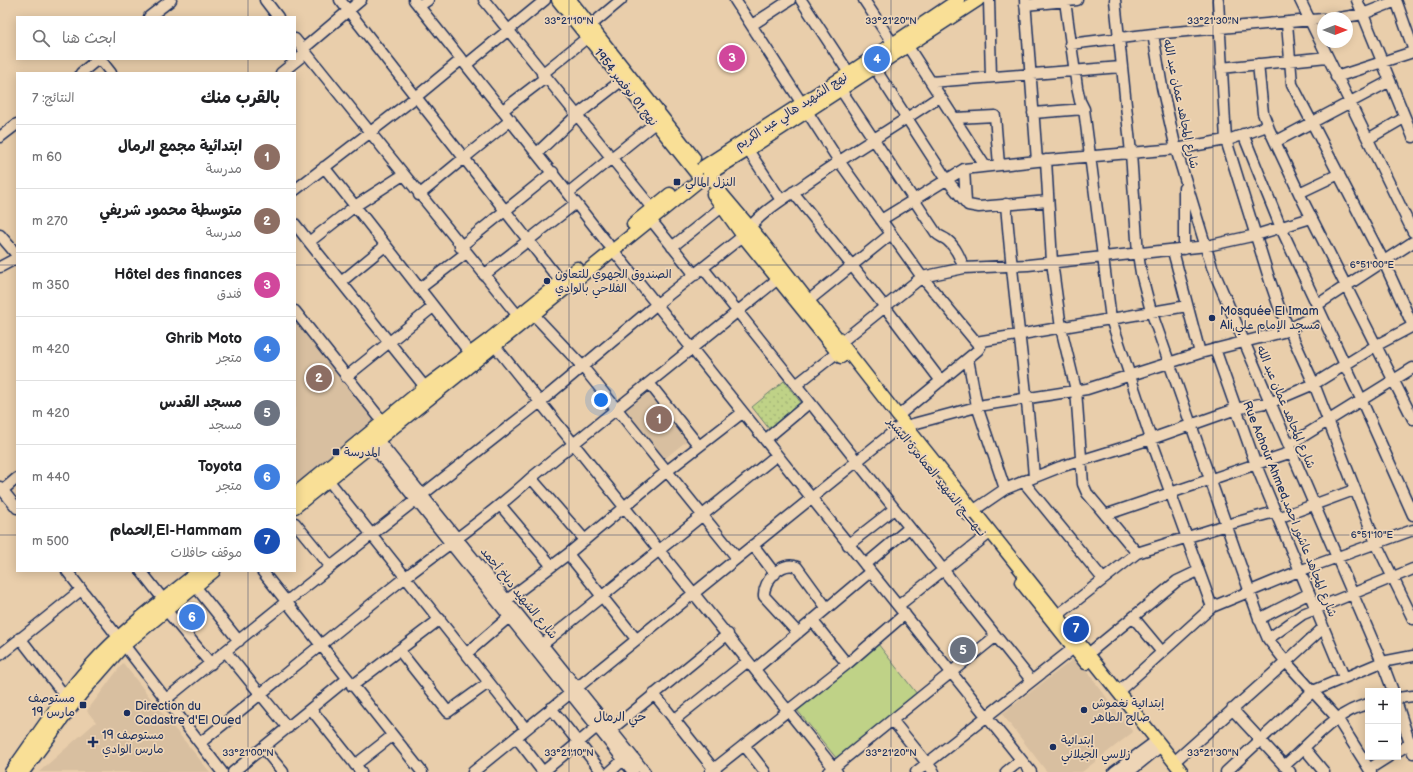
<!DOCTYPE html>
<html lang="ar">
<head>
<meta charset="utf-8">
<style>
  body { margin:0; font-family:"Balsamiq Sans","Playpen Sans Arabic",sans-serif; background:#f6f6f6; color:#202124; direction:rtl }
  .controls { position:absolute; right:12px; bottom:12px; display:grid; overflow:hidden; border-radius:0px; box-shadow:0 2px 10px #0003 }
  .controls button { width:36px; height:36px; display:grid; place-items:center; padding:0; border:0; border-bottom:1px solid #e0e0e0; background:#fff; color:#202124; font:20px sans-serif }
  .compass { position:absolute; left:1317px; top:12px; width:36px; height:36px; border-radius:50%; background:#fff; box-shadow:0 2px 10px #0003; rotate:90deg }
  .you { position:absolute; left:601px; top:400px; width:14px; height:14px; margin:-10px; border:3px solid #fff; border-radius:50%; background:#1a73e8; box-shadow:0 0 0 6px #1a73e833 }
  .badge { display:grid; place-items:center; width:26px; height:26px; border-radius:50%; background:#1b2f5e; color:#fff; font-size:13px; font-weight:700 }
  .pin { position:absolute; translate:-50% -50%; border:2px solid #fff; box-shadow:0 1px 4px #0006 }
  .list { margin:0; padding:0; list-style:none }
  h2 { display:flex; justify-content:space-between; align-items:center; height:52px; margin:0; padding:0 16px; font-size:17px }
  h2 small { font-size:13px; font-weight:400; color:#757577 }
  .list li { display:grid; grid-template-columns:26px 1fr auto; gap:12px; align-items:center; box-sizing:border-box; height:64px; padding:0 16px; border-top:1px solid #e0e0e0 }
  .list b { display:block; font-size:15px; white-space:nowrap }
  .list p { margin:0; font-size:13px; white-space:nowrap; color:#757577 }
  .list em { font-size:13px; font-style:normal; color:#757577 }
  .icon { flex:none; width:22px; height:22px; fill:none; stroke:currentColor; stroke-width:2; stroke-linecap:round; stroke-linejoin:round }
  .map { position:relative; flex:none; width:1413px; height:772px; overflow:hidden; direction:ltr }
  .search { position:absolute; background:#fff; box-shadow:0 2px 10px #0003; left:16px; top:16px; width:280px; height:44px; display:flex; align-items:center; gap:10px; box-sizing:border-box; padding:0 14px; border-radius:0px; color:#757577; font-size:15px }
  .panel { position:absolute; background:#fff; box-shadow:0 2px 10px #0003; left:16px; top:72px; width:280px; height:500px; border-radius:0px; direction:rtl }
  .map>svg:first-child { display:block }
</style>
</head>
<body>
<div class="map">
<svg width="1413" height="772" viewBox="0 0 1413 772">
  <defs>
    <pattern id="grass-dots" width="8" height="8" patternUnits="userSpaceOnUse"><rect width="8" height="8" fill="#bfd287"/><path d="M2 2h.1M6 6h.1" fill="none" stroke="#a4b577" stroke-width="1.8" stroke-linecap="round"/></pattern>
  </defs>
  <rect width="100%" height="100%" fill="#e9ceab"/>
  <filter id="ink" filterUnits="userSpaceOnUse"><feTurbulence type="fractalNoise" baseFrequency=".025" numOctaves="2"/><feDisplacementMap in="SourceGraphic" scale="8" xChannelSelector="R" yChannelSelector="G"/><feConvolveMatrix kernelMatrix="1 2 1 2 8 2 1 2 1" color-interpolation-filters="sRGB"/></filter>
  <g filter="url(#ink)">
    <path fill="#d8bfa0" d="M 295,320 L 377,421 L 295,485 Z
      M 649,390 L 689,439 L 663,460 L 623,411 Z
      M 1076,657 L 1133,732 L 1082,772 L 1047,772 L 1002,714 Z
      M 123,663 L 174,728 L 210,772 L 39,772 L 96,722 L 87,711 Z"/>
    <path fill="url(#grass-dots)" stroke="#6d8072" d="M 784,381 L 802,404 L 770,430 L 752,407 Z"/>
    <path fill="#bfd287" stroke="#6d8072" d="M 878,644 L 917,694 L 837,759 L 797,710 Z"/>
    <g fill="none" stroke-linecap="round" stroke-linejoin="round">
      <g stroke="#1b2f5e" stroke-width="13">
        <path id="minor" d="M 265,0 L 278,17
          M 340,0 L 416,97 L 462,59
          M 414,0 L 568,193
          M 484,0 L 652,208
          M 735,0 L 839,161 L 922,277 L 976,342
          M 801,0 L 849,73
          M 864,0 L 893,44
          M 989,0 L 991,77
          M 1025,0 L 1037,161
          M 1115,0 L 1131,153 L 1138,254 L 1141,273 L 1151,311 L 1259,618 L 1268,639 L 1286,662 L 1323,628
          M 1218,0 L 1226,140 L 1270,281 L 1279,307 L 1314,384 L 1376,543 L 1413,619
          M 1300,0 L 1413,232
          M 1357,0 L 1413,137
          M 1396,0 L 1413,48
          M 1065,1 L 1077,87 L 1080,101 L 1084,109 L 1111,319 L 1151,439 L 1212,607
          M 1025,5 L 1077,0
          M 419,6 L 428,0
          M 149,17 L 171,0
          M 1339,18 L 1363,14 L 1396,1
          M 1287,23 L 1292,84 L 1383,260 L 1413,326
          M 752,25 L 790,0
          M 590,26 L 621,0
          M 1153,34 L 1162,87 L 1176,149 L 1212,267 L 1382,662 L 1393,691
          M 295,39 L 518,316
          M 1070,44 L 1153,34 L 1323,19
          M 907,45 L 985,166
          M 303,49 L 361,0
          M 100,59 L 111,73
          M 467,64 L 545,0
          M 1258,64 L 1263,113 L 1269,129 L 1299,193 L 1413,419
          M 874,67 L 947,180 L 968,205 L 979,207 L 1048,201
          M 1221,68 L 1327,57
          M 81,73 L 98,59
          M 281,73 L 306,53
          M 542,74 L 588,37
          M 1336,77 L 1413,52
          M 931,82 L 1121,67
          M 841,90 L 936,233 C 940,237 943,237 947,240 C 956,247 960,258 964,268
          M 503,110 L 545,78
          M 1033,113 L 1084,109
          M 956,118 L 995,116 L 999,165
          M 1243,134 L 1281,228 L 1361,399 L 1413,515
          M 0,137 L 17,124
          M 1368,139 L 1404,118
          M 1275,142 L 1390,81
          M 748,150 L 781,200
          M 537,153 L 577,115 L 621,81
          M 1046,160 L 1052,262 L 1061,328 L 1076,390 L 1083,484 L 1087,493 L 1137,553
          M 324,167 L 355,206 L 403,175
          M 964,169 L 966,202
          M 295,190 L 416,97 L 464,158 L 511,120
          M 793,192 L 885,307 L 941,381
          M 1299,193 L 1339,174
          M 419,195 L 464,158 L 560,281
          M 1006,204 C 1013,295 1027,385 1034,477
          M 651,220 L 695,275
          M 881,220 L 964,169 L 1037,161 L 1176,149 L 1231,139 L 1267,126
          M 295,224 L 309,242
          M 0,235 L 17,255
          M 608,244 L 568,193 L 655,123
          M 460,247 L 553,172
          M 672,247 L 722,207
          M 1184,249 L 1184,188
          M 613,250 L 1031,772
          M 1173,251 L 1200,353
          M 0,267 L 17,258
          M 703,268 L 1031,680
          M 484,275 L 576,203
          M 341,282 L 385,246
          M 419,289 L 466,253
          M 808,301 L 891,234
          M 1317,305 L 1413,242
          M 295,311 L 383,422
          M 534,315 L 582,366 L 737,558
          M 840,343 L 922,277 L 964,268 L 1028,265 L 1207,246 L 1256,235 L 1311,218
          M 495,346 L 837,772
          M 1215,349 L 1256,465 L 1344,677
          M 968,359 L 977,406 L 1005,489
          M 346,377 L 433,307
          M 649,383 L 699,446
          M 796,385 L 843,348
          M 425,387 L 309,242 L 355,206 L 470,353
          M 898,416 L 978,350 L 980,347 L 976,342 L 1187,306
          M 374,435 L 645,772
          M 368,440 L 633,772
          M 765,440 L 809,403
          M 1289,445 L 1413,368
          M 531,478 L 585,540
          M 329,481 L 526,729
          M 1023,481 L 1103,579
          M 0,487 L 17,508
          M 3,490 L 17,478
          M 501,506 L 551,565
          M 967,515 L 1005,489 L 1060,467 L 1151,439 L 1236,409 L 1274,401 L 1314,384 L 1377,345 L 1413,326
          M 1105,515 L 1292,452
          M 1278,518 L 1354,490
          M 295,523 L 331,567
          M 753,545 L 775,574
          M 848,545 L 894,509
          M 568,554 L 636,639
          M 865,565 L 909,528
          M 67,571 L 222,772
          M 141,571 L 163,599
          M 262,571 L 422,772
          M 195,586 L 239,641
          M 507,600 L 568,554 L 667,471 L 742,413
          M 898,606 L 991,532
          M 166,610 L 211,664
          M 1058,615 L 1137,553 L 1226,525 L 1275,512
          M 1133,617 L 1162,652
          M 1259,619 L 1308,594
          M 812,620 L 847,664
          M 798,633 L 764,596 C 763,581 782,560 797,567 L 826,607
          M 20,638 L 65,696
          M 1268,639 L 1303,614 L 1413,569
          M 543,644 L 777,455
          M 399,650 L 448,712 L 488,683
          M 226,652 L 288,728
          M 466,654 L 509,617
          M 1088,654 L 1177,581 L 1198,571
          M 0,655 L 81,590
          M 755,669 L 870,572
          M 352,686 L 440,619
          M 1118,692 L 1212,607 L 1299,571 L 1413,530
          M 654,694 L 716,772
          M 1398,698 L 1413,696
          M 165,700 L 286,602 L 539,403 L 657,304 L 743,236 C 758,214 782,200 804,185 C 848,154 895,127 940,96
          M 1398,707 L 1413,753
          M 551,708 L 602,772
          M 311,709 L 361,772
          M 1232,709 L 1290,772
          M 674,720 L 748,661
          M 892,720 L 934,772
          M 607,733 L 728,634
          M 516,737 L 543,772
          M 200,743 C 266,690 331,636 398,583 C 443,548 490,516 531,478 L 784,274
          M 744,745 L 765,772
          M 263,748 L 283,772
          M 1305,749 L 1324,772
          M 1398,751 L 1413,742
          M 1174,762 L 1286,662 L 1337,718 L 1371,772
          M 355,765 L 392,736
          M 1284,766 C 1310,744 1334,712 1368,704
          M 1369,769 L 1388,757
          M 233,772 L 347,679
          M 473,772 L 898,428 L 984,405 L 1087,389 L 1200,353 L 1283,332 L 1320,313
          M 543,772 L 597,727
          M 610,772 L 623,760
          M 710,772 L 847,664 L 905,614
          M 828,772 L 996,636
          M 916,772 L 1080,643
          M 1006,772 L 1021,760
          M 1114,772 L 1156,741
          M 1129,772 L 1161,746
          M 1226,772 L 1313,691 L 1382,662 L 1413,656"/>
      </g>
      <g stroke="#1b2f5e" stroke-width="15">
        <path id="major" d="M 558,0 L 696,173
          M 570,0 L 694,158
          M 703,167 L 849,73 L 958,0
          M 709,174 L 748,150 L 978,0
          M 709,175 L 722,194 L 760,239 L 898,416 L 1182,772
          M 713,194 L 743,236 L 841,357
          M 633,224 L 670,194
          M 295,494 L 425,387 L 491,338 L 577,268
          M 295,507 L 700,180
          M 1021,582 L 1086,663
          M 11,772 C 37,736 61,698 91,665 C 123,629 162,601 199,571
          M 23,772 L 81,694 L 123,646 L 214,571"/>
      </g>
      <use href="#minor" stroke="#eed5b6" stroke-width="10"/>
      <use href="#major" stroke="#f9df96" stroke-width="12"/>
    </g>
  </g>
  <path fill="none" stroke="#1b2f5e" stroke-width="1" stroke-opacity="0.45" d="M 248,0 L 248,17M 569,0 L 569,772M 891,0 L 891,772M 1213,0 L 1213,772M 248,59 L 248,73M 0,265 L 17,265M 295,265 L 1413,265M 0,535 L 17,535M 295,535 L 1413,535M 248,571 L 248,772"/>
  <g fill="#1b2f5e" stroke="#eed5b6" stroke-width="1.5">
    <rect x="673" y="178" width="8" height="8" rx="2"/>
    <circle cx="547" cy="281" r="4"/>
    <circle cx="1212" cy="318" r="4"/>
    <rect x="332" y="448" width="8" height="8" rx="2"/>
    <rect x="79" y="701" width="8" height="8" rx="2"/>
    <circle cx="1084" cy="710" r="4"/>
    <circle cx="127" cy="713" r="4"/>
    <path d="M91 736h4v4h4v4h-4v4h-4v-4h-4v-4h4z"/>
    <circle cx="1053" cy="747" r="4"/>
  </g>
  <g text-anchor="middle" stroke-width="3.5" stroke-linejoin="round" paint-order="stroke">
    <g font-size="12" fill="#1b2f5e" stroke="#eed5b6">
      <text transform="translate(626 87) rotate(52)" y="4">نهج 01 نوفمبر 1954</text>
      <text transform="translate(1181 104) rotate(78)" y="4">شارع المجاهد عمان عبد الله</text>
      <text transform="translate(791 111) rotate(-33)" y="4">نهج الشهيد هالي عبد الكريم</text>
      <text transform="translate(1286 407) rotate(67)" y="4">شارع المجاهد عمان عبد الله</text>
      <text transform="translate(937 477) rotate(51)" y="4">نــهـــــج الشهيد العمامرة البشير</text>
      <text transform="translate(1290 509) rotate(68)" y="4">Rue Achour Ahmed,شارع المجاهد عاشور احمد</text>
      <text transform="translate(519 593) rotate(51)" y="4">شارع الشهيد دباخ أحمد</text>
    </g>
    <g font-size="12" fill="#1b2f5e" stroke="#eed5b6" text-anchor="start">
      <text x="685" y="186">النزل المالي</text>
      <text x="555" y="278">الصندوق الجهوي للتعاون<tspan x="555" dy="14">الفلاحي بالوادي</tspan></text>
      <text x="1220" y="315">Mosquée El Imam<tspan x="1220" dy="14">Ali,مسجد الإمام علي</tspan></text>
      <text x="344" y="456">المدرسة</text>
      <text x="75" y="702" text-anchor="end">مستوصف<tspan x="75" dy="14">19 مارس</tspan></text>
      <text x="1092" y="707">إبتدائية نغموش<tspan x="1092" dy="14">صالح الطاهر</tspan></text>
      <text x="135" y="710">Direction du<tspan x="135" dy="14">Cadastre d'El Oued</tspan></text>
      <text x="102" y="739">مستوصف 19<tspan x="102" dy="14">مارس الوادي</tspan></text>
      <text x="1061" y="744">إبتدائية<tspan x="1061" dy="14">زلاسي الجيلاني</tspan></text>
    </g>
    <g font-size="13" fill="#1b2f5e" stroke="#eed5b6">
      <text x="620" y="721">حي الرمال</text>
    </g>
  </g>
  <g font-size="10" text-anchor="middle" fill="#1b2f5e" stroke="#eed5b6" stroke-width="3.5" stroke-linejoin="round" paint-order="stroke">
    <text x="569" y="24">33°21'10"N</text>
    <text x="891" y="24">33°21'20"N</text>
    <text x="1213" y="24">33°21'30"N</text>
    <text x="1372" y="268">6°51'00"E</text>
    <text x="1372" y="538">6°51'10"E</text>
    <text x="248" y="756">33°21'00"N</text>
    <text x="569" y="756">33°21'10"N</text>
    <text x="891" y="756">33°21'20"N</text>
    <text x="1213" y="756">33°21'30"N</text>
  </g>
</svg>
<div class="controls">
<button>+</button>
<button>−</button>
</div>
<svg class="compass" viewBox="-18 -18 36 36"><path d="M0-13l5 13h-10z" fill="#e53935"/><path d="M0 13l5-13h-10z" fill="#757577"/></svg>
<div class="you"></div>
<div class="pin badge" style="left:659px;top:419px;background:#8d6e63">1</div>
<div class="pin badge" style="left:319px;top:378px;background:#8d6e63">2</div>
<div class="pin badge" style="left:732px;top:58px;background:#d1479c">3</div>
<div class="pin badge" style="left:877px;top:59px;background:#3f7fe0">4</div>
<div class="pin badge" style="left:963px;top:650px;background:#6b7280">5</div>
<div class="pin badge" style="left:192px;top:617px;background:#3f7fe0">6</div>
<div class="pin badge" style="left:1076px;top:629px;background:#1a4fb4">7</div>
<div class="search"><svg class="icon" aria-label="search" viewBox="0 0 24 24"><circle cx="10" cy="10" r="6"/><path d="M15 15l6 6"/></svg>ابحث هنا</div>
<section class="panel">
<h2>بالقرب منك<small>النتائج: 7</small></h2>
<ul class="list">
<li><span class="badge" style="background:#8d6e63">1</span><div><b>ابتدائية مجمع الرمال</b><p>مدرسة</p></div><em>60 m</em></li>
<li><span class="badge" style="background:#8d6e63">2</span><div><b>متوسطة محمود شريفي</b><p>مدرسة</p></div><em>270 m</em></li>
<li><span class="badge" style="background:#d1479c">3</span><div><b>Hôtel des finances</b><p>فندق</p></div><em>350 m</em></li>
<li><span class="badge" style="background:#3f7fe0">4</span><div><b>Ghrib Moto</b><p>متجر</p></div><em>420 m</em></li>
<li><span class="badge" style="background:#6b7280">5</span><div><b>مسجد القدس</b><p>مسجد</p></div><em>420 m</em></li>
<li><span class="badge" style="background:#3f7fe0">6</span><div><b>Toyota</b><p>متجر</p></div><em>440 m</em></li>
<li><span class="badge" style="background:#1a4fb4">7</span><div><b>El-Hammam,الحمام</b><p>موقف حافلات</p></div><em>500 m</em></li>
</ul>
</section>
</div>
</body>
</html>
